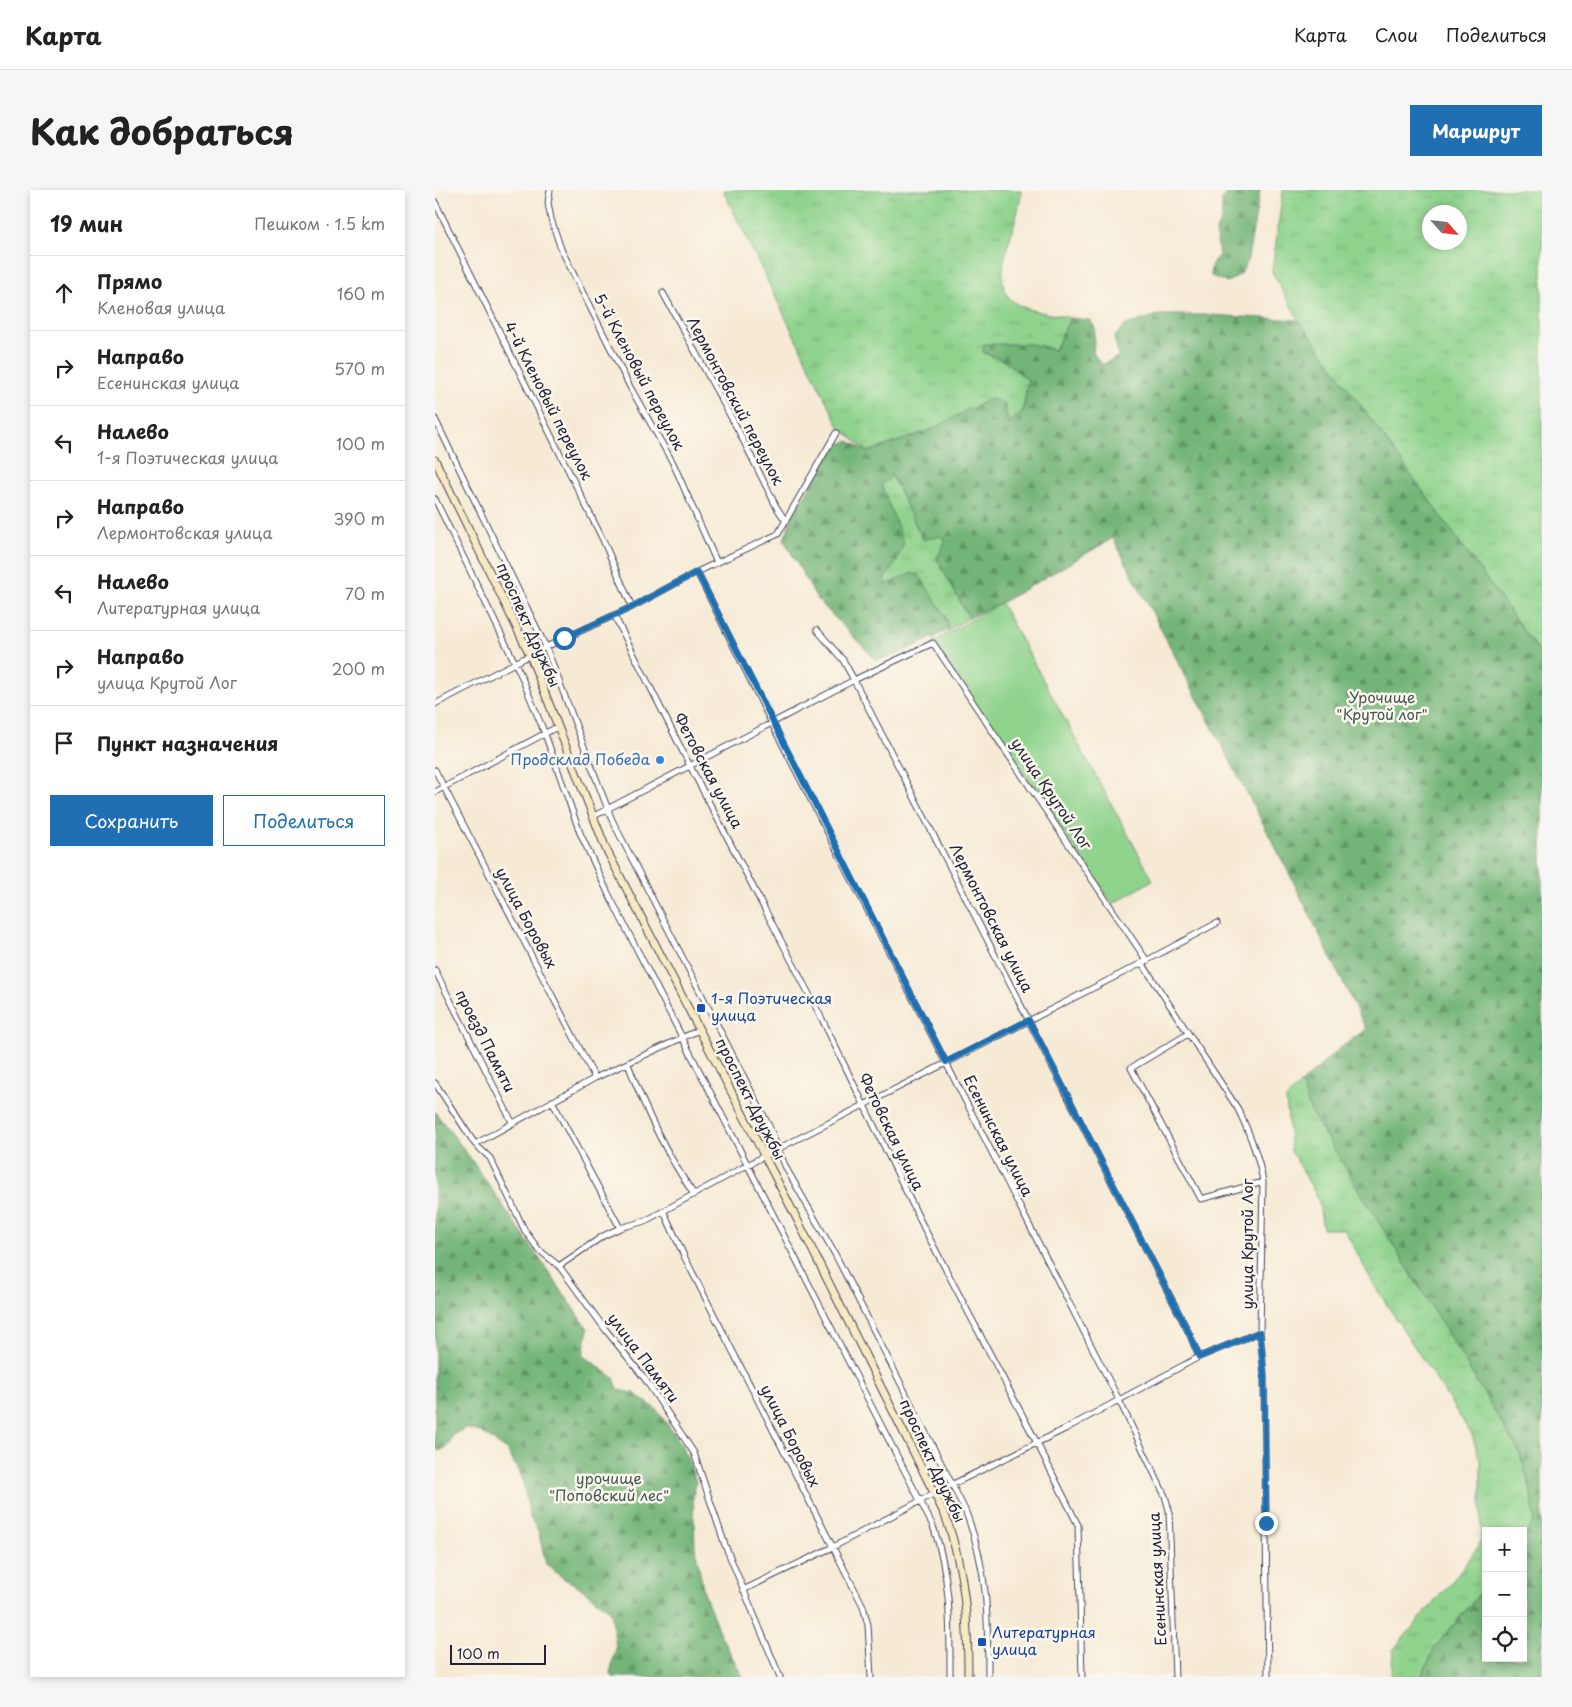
<!DOCTYPE html>
<html lang="ru">
<head>
<meta charset="utf-8">
<style>
  body { margin:0; font-family:"Playpen Sans",sans-serif; background:#f6f6f6; color:#222 }
  .controls { position:absolute; right:15px; bottom:15px; display:grid; overflow:hidden; border-radius:0px; box-shadow:0 2px 8px #0003 }
  .controls button { width:45px; height:45px; display:grid; place-items:center; padding:0; border:0; border-bottom:1px solid #e0e0e0; background:#fff; color:#222; font:25px sans-serif }
  .compass { position:absolute; left:987px; top:15px; width:45px; height:45px; border-radius:50%; background:#fff; box-shadow:0 2px 8px #0003; rotate:117deg }
  .scale { position:absolute; left:15px; bottom:12px; width:96px; box-sizing:border-box; padding-left:5px; border:2px solid #22223b; border-top:0; font-size:14px; line-height:18px; white-space:nowrap; color:#22223b; -webkit-text-stroke:4px #fbf7ec; paint-order:stroke }
  .stop { position:absolute; width:15px; height:15px; margin:-11px; border:4px solid #1f6fb2; border-radius:50%; background:#fff }
  .stop.end { background:#1f6fb2; border-color:#fff; box-shadow:0 1px 5px #0008 }
  .list { margin:0; padding:0; list-style:none }
  h2 { display:flex; justify-content:space-between; align-items:center; height:65px; margin:0; padding:0 20px; font-size:21px }
  h2 small { font-size:16px; font-weight:400; color:#767676 }
  .list li { display:grid; grid-template-columns:32px 1fr auto; gap:15px; align-items:center; box-sizing:border-box; height:75px; padding:0 20px; border-top:1px solid #e0e0e0 }
  .list b { display:block; font-size:19px; white-space:nowrap }
  .list p { margin:0; font-size:16px; white-space:nowrap; color:#767676 }
  .list em { font-size:16px; font-style:normal; color:#767676 }
  .actions { display:flex; gap:10px; padding:15px 20px }
  .actions a { flex:1; padding:11px 0; border:1px solid #1f6fb2; border-radius:0px; text-align:center; font-size:18px; color:#1f6fb2 }
  .actions .main { background:#1f6fb2; color:#fff }
  .icon { flex:none; width:28px; height:28px; fill:none; stroke:currentColor; stroke-width:2; stroke-linecap:round; stroke-linejoin:round }
  .map { position:relative; flex:none; width:1107px; height:1487px; overflow:hidden; border-radius:0px }
  header { display:flex; align-items:center; gap:30px; box-sizing:border-box; height:70px; padding:0 25px; background:#fff; border-bottom:1px solid #e0e0e0 }
  header strong { font-size:24px }
  nav { display:flex; gap:28px; margin-inline-start:auto; font-size:18px }
  .intro { display:flex; align-items:center; justify-content:space-between; box-sizing:border-box; height:120px; padding:0 30px }
  h1 { margin:0; font-size:35px }
  .button { padding:12px 22px; border-radius:0px; background:#1f6fb2; color:#fff; font-size:18px; font-weight:700 }
  main { display:flex; gap:30px; padding:0 30px }
  aside { flex:1; background:#fff; border-radius:0px; box-shadow:0 2px 8px #0003 }
  .map>svg:first-child { display:block }
</style>
</head>
<body>
<header>
<strong>Карта</strong>
<nav><a>Карта</a><a>Слои</a><a>Поделиться</a></nav>
</header>
<div class="intro"><h1>Как добраться</h1><a class="button">Маршрут</a></div>
<main>
<aside>
<h2>19 мин<small>Пешком · 1.5 km</small></h2>
<ul class="list">
<li><svg class="icon" aria-label="ahead" viewBox="0 0 24 24"><path d="M12 20V5M6 11l6-6 6 6"/></svg><div><b>Прямо</b><p>Кленовая улица</p></div><em>160 m</em></li>
<li><svg class="icon" aria-label="right" viewBox="0 0 24 24"><path d="M7 20v-9h11M14 6l5 5-5 5"/></svg><div><b>Направо</b><p>Есенинская улица</p></div><em>570 m</em></li>
<li><svg class="icon" aria-label="left" viewBox="0 0 24 24"><path d="M17 20v-9H6M10 6l-5 5 5 5"/></svg><div><b>Налево</b><p>1-я Поэтическая улица</p></div><em>100 m</em></li>
<li><svg class="icon" aria-label="right" viewBox="0 0 24 24"><path d="M7 20v-9h11M14 6l5 5-5 5"/></svg><div><b>Направо</b><p>Лермонтовская улица</p></div><em>390 m</em></li>
<li><svg class="icon" aria-label="left" viewBox="0 0 24 24"><path d="M17 20v-9H6M10 6l-5 5 5 5"/></svg><div><b>Налево</b><p>Литературная улица</p></div><em>70 m</em></li>
<li><svg class="icon" aria-label="right" viewBox="0 0 24 24"><path d="M7 20v-9h11M14 6l5 5-5 5"/></svg><div><b>Направо</b><p>улица Крутой Лог</p></div><em>200 m</em></li>
<li><svg class="icon" aria-label="arrive" viewBox="0 0 24 24"><path d="M6 21V4h12l-3 4 3 4H6"/></svg><div><b>Пункт назначения</b></div></li>
</ul>
<div class="actions"><a class="main">Сохранить</a><a>Поделиться</a></div>
</aside>
<div class="map">
<svg width="1107" height="1487" viewBox="0 0 1107 1487">
  <defs>
    <pattern id="grass-tufts" width="24" height="20" patternUnits="userSpaceOnUse" patternTransform="scale(1.25)"><rect width="24" height="20" fill="#8fd38d"/><path d="M3 7l-1-3M5 7V3M7 7l1-3M15 17l-1-3M17 17v-4M19 17l1-3" fill="none" stroke="#7bb57b"/></pattern>
    <pattern id="forest-firs" width="22" height="20" patternUnits="userSpaceOnUse" patternTransform="scale(1.25)"><rect width="22" height="20" fill="#73b578"/><path d="M5 1l3.5 6h-7zM16 11l3.5 6h-7z" fill="#5e9364"/></pattern>
  </defs>
  <rect width="100%" height="100%" fill="#fbf7ec"/>
  <filter id="ink" filterUnits="userSpaceOnUse"><feTurbulence type="fractalNoise" baseFrequency=".02" numOctaves="2"/><feDisplacementMap in="SourceGraphic" scale="10" xChannelSelector="R" yChannelSelector="G"/><feConvolveMatrix kernelMatrix="1 2 1 2 8 2 1 2 1" color-interpolation-filters="sRGB"/></filter>
  <filter id="wash" filterUnits="userSpaceOnUse"><feTurbulence type="fractalNoise" baseFrequency=".0096" numOctaves="4" result="noise"/><feDisplacementMap in="SourceGraphic" scale="20" xChannelSelector="R" yChannelSelector="G"/><feGaussianBlur stdDeviation="1.12" result="paint"/><feColorMatrix in="noise" values="0 0 0 0 0 0 0 0 0 0 0 0 0 0 0 0 0 1.4 0 .05"/><feComposite in="paint" operator="in"/></filter>
  <g filter="url(#wash)">
    <rect width="100%" height="100%" fill="#f6ead5"/>
    <path fill="url(#grass-tufts)" stroke="#587a64" fill-rule="evenodd" d="M 288,0 L 586,0 C 587,33 544,98 586,116 C 601,123 620,124 635,128 L 620,160 L 596,154 L 549,163 L 568,170 L 593,190 L 588,221 L 573,233 L 493,241 L 433,262 L 404,237 Z
      M 848,0 L 1107,0 L 1107,466 L 864,130 L 837,82 ZM 994,22 L 1024,22 L 1024,52 L 994,52 Z
      M 456,284 L 488,349 L 505,346 L 511,350 L 502,369 L 534,428 L 514,440 L 510,425 L 462,390 L 450,396 L 449,387 L 462,371 L 446,294 L 453,290 Z
      M 866,893 L 876,922 L 1023,1160 L 1085,1264 L 1095,1297 L 1100,1329 L 1088,1348 L 1088,1341 L 1051,1341 L 1051,1396 L 1001,1456 L 986,1487 L 956,1487 L 958,1460 L 1025,1382 L 1046,1352 L 1046,1273 L 1037,1245 L 939,1095 L 909,1039 L 888,1039 L 883,1008 L 856,961 L 851,909 Z"/>
    <path fill="url(#forest-firs)" stroke="#4a6c5a" d="M 794,0 L 825,0 L 813,68 L 806,84 L 792,92 L 776,86 C 775,76 777,71 784,66 L 781,41 L 787,27 L 787,11 Z
      M 722,125 L 773,125 L 864,130 L 1107,466 L 1107,1487 L 986,1487 L 1001,1456 L 1051,1396 L 1051,1468 L 1088,1468 L 1088,1348 L 1100,1329 L 1095,1297 L 1085,1264 L 1023,1160 L 876,922 L 866,893 L 904,859 L 931,839 L 854,683 L 678,348 L 566,413 L 534,428 L 502,369 L 511,350 L 505,346 L 488,350 L 456,284 L 453,290 L 446,294 L 469,353 L 462,371 L 450,387 L 450,395 L 477,383 L 484,385 L 510,425 L 514,440 L 461,465 L 441,470 L 382,409 L 349,350 L 358,325 L 400,255 L 414,251 L 433,262 L 493,241 L 556,208 L 570,215 L 573,233 L 588,221 L 593,190 L 568,170 L 548,162 L 549,154 L 596,154 L 620,160 L 635,128 L 655,130 L 660,138 L 658,163 L 667,175 L 684,166 L 679,148 L 689,136 Z
      M 0,922 L 31,962 L 153,1139 L 148,1165 L 179,1188 L 183,1200 L 199,1203 L 221,1219 L 246,1253 L 261,1291 L 258,1307 L 260,1357 L 269,1403 L 285,1444 L 308,1487 L 177,1487 L 175,1484 L 181,1458 L 176,1421 L 143,1396 L 128,1388 L 111,1374 L 103,1340 L 95,1328 L 87,1288 L 72,1260 L 46,1242 L 31,1238 L 18,1245 L 14,1254 L 6,1261 L 0,1259 Z"/>
    <path fill="#8fd38d" stroke="#587a64" d="M 566,413 L 718,690 L 678,714 L 498,452 Z"/>
  </g>
  <g filter="url(#ink)">
    <g fill="none" stroke-linecap="round" stroke-linejoin="round">
      <g stroke="#424052" stroke-width="7">
        <path id="minor" d="M 115,0 L 113,13 L 116,29 L 126,59 L 195,197 L 238,273 L 282,373
          M 0,12 L 168,350 L 197,417
          M 228,103 L 302,238 L 342,318 L 350,330
          M 0,229 L 111,457 L 177,630 L 334,936 L 351,978 L 401,1066 L 530,1320 C 553,1379 553,1425 553,1487
          M 0,309 L 85,483 L 110,544 L 145,643 L 173,703 L 498,1336 C 516,1386 515,1435 515,1487
          M 262,382 L 336,532 L 684,1210 L 730,1306 L 734,1320 L 740,1487
          M 179,425 L 255,576 L 387,829 L 488,1036 L 602,1253 L 643,1335 L 647,1487
          M 382,440 L 408,470 L 419,490 L 755,1145 L 764,1167
          M 0,514 L 111,457 L 197,417 L 262,382 L 343,344 L 401,243
          M 0,580 L 160,888
          M 0,602 L 122,537
          M 157,627 L 419,490 L 498,453 L 712,771
          M 707,773 L 803,919 C 814,942 824,966 828,992 L 825,1142 L 829,1185 L 833,1487
          M 0,780 L 77,932
          M 753,844 L 696,878 L 766,1009 L 828,992
          M 193,874 C 209,917 232,965 258,1003
          M 0,893 L 40,954 L 55,968 L 90,1041 L 104,1060 L 124,1076 L 170,1139 L 210,1189 L 259,1263 L 290,1355 L 345,1487
          M 117,911 L 185,1038
          M 40,954 L 160,888 L 264,840
          M 229,1022 L 249,1066 L 428,1416 L 433,1435 L 436,1487
          M 124,1076 L 168,1046 L 185,1038 L 210,1031 L 329,966 L 707,773 L 782,733
          M 308,1400 L 398,1357 L 500,1303 L 630,1239 L 764,1167 L 825,1142"/>
      </g>
      <g stroke="#424052" stroke-width="9">
        <path id="secondary" d="M 0,270 L 95,465 L 171,659 L 364,1033 L 510,1325 C 530,1379 533,1430 533,1487"/>
      </g>
      <use href="#minor" stroke="#fff" stroke-width="5"/>
      <use href="#secondary" stroke="#f7e9c3" stroke-width="7"/>
    </g>
  </g>
  <g fill="none" stroke-linecap="round" stroke-linejoin="round" filter="url(#ink)">
    <path stroke="#1f6fb2" stroke-width="6" d="M 129,448 L 197,417 L 262,382 L 511,872 L 594,830 L 755,1145 L 764,1167 L 825,1142 L 829,1185 L 831,1333"/>
  </g>
  <circle fill="#3f7fe0" stroke="#fbf7ec" stroke-width="2" cx="225" cy="570" r="5"/>
  <g fill="#1a4fb4" stroke="#fbf7ec" stroke-width="2">
    <rect x="261" y="813" width="10" height="10" rx="2.5"/>
    <rect x="542" y="1447" width="10" height="10" rx="2.5"/>
  </g>
  <g text-anchor="middle" stroke-width="5" stroke-linejoin="round" paint-order="stroke">
    <g font-size="15" fill="#22223b" stroke="#fbf7ec">
      <text transform="translate(204 182) rotate(62)" y="5">5-й Кленовый переулок</text>
      <text transform="translate(113 211) rotate(63)" y="5">4-й Кленовый переулок</text>
      <text transform="translate(300 211) rotate(62)" y="5">Лермонтовский переулок</text>
      <text transform="translate(93 435) rotate(66)" y="5">проспект Дружбы</text>
      <text transform="translate(273 581) rotate(62)" y="5">Фетовская улица</text>
      <text transform="translate(616 604) rotate(56)" y="5">улица Крутой Лог</text>
      <text transform="translate(91 728) rotate(62)" y="5">улица Боровых</text>
      <text transform="translate(556 728) rotate(63)" y="5">Лермонтовская улица</text>
      <text transform="translate(50 851) rotate(63)" y="5">проезд Памяти</text>
      <text transform="translate(315 909) rotate(63)" y="5">проспект Дружбы</text>
      <text transform="translate(456 942) rotate(64)" y="5">Фетовская улица</text>
      <text transform="translate(563 946) rotate(63)" y="5">Есенинская улица</text>
      <text transform="translate(813 1054) rotate(-90)" y="5">улица Крутой Лог</text>
      <text transform="translate(208 1168) rotate(53)" y="5">улица Памяти</text>
      <text transform="translate(355 1246) rotate(63)" y="5">улица Боровых</text>
      <text transform="translate(497 1271) rotate(65)" y="5">проспект Дружбы</text>
      <text transform="translate(723 1389) rotate(-93)" y="5">Есенинская улица</text>
    </g>
    <g font-size="15" fill="#435754" stroke="#fbf7ec">
      <text x="947" y="513">Урочище<tspan x="947" dy="17">"Крутой лог"</tspan></text>
      <text x="174" y="1294">урочище<tspan x="174" dy="17">"Поповский лес"</tspan></text>
    </g>
    <g font-size="15" fill="#366cbe" stroke="#fbf7ec" text-anchor="end">
      <text x="215" y="575">Продсклад Победа</text>
    </g>
    <g font-size="15" fill="#164399" stroke="#fbf7ec" text-anchor="start">
      <text x="276" y="814">1-я Поэтическая<tspan x="276" dy="17">улица</tspan></text>
      <text x="557" y="1448">Литературная<tspan x="557" dy="17">улица</tspan></text>
    </g>
  </g>
</svg>
<div class="controls">
<button>+</button>
<button>−</button>
<button><svg class="icon" aria-label="locate" viewBox="0 0 24 24"><circle cx="12" cy="12" r="6"/><path d="M12 2v4M12 18v4M2 12h4M18 12h4"/></svg></button>
</div>
<svg class="compass" viewBox="-18 -18 36 36"><path d="M0-13l5 13h-10z" fill="#e53935"/><path d="M0 13l5-13h-10z" fill="#767676"/></svg>
<div class="scale">100 m</div>
<div class="stop" style="left:129px;top:448px"></div>
<div class="stop end" style="left:831px;top:1333px"></div>
</div>
</main>
</body>
</html>
